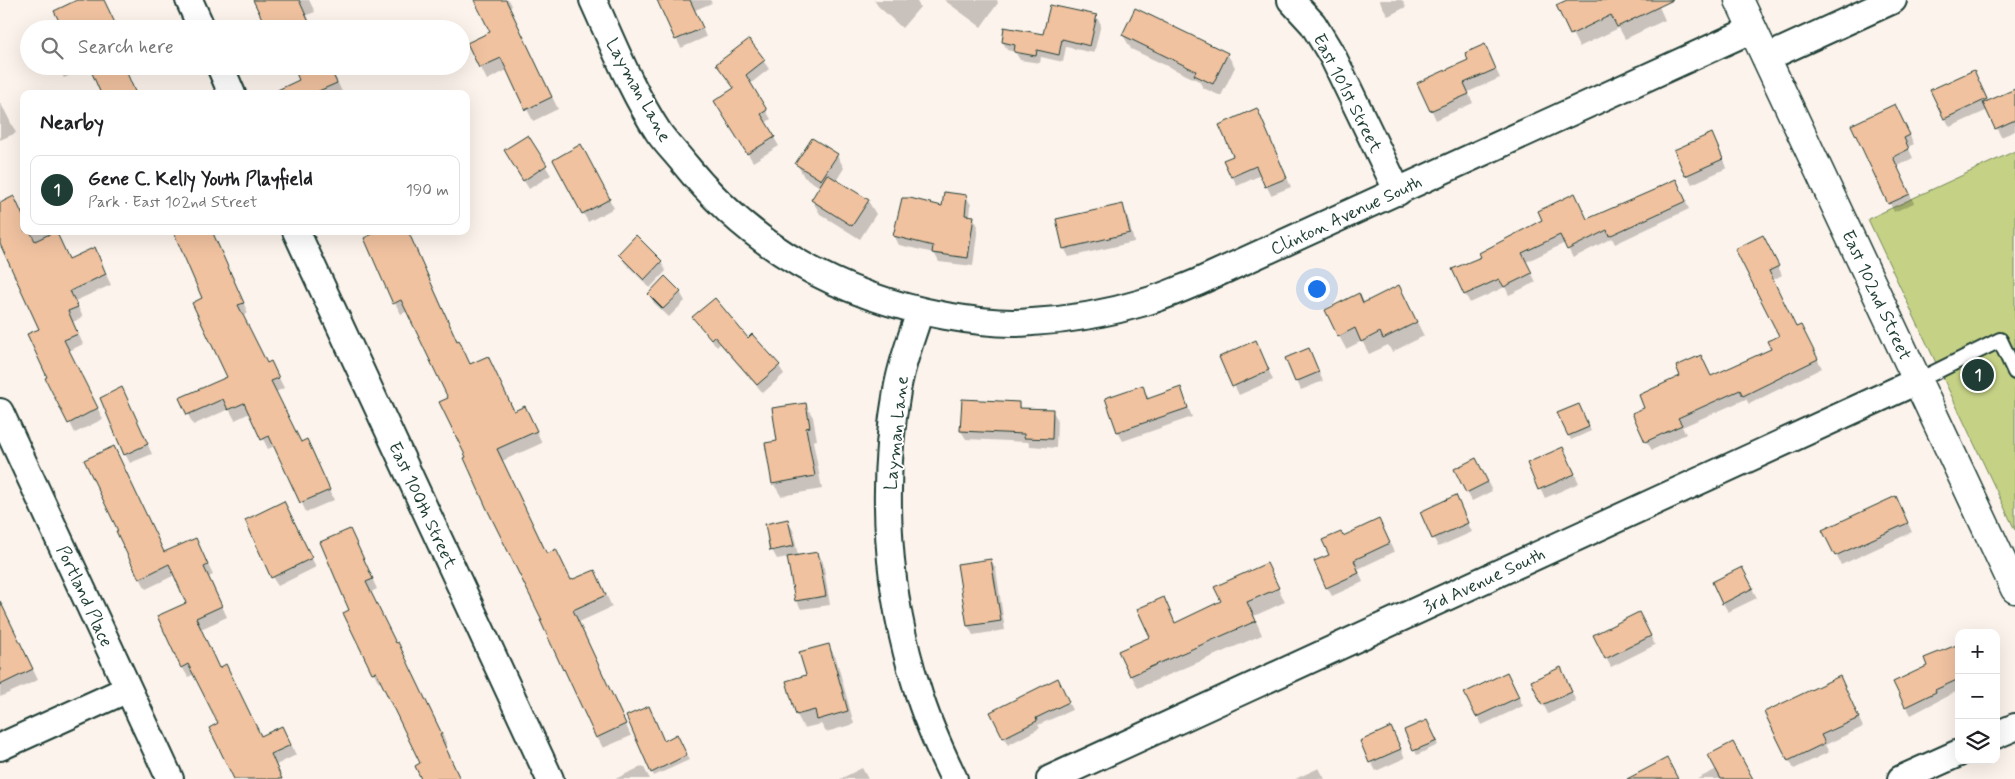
<!DOCTYPE html>
<html lang="en">
<head>
<meta charset="utf-8">
<style>
  body { margin:0; font-family:Mynerve,sans-serif; background:#f2f2f2; color:#202124 }
  .controls { position:absolute; right:15px; bottom:15px; display:grid; overflow:hidden; border-radius:10px; box-shadow:0 5px 20px #0002 }
  .controls button { width:45px; height:45px; display:grid; place-items:center; padding:0; border:0; border-bottom:1px solid #e0e0e0; background:#fff; color:#202124; font:25px sans-serif }
  .you { position:absolute; left:1316px; top:288px; width:18px; height:18px; margin:-12px; border:4px solid #fff; border-radius:50%; background:#1a73e8; box-shadow:0 0 0 8px #1a73e833 }
  .badge { display:grid; place-items:center; width:32px; height:32px; border-radius:50%; background:#1f3d34; color:#fff; font-size:16px; font-weight:700 }
  .pin { position:absolute; translate:-50% -50%; border:2px solid #fff; box-shadow:0 1px 5px #0006 }
  .list { margin:0; padding:0; list-style:none }
  h2 { display:flex; justify-content:space-between; align-items:center; height:65px; margin:0; padding:0 20px; font-size:21px }
  h2 small { font-size:16px; font-weight:400; color:#757577 }
  .list li { display:grid; grid-template-columns:32px 1fr auto; gap:15px; align-items:center; box-sizing:border-box; height:70px; margin:0 10px 10px; padding:0 10px; border:1px solid #e0e0e0; border-radius:10px }
  .list b { display:block; font-size:19px; white-space:nowrap }
  .list p { margin:0; font-size:16px; white-space:nowrap; color:#757577 }
  .list em { font-size:16px; font-style:normal; color:#757577 }
  .icon { flex:none; width:28px; height:28px; fill:none; stroke:currentColor; stroke-width:2; stroke-linecap:round; stroke-linejoin:round }
  .map { position:relative; flex:none; width:2015px; height:779px; overflow:hidden }
  .search { position:absolute; background:#fff; box-shadow:0 5px 20px #0002; left:20px; top:20px; width:450px; height:55px; display:flex; align-items:center; gap:12px; box-sizing:border-box; padding:0 18px; border-radius:28px; color:#757577; font-size:19px }
  .panel { position:absolute; background:#fff; box-shadow:0 5px 20px #0002; left:20px; top:90px; width:450px; height:145px; border-radius:10px }
  .map>svg:first-child { display:block }
</style>
</head>
<body>
<div class="map">
<svg width="2015" height="779" viewBox="0 0 2015 779">
  <rect width="100%" height="100%" fill="#fcf3ec"/>
  <filter id="ink" filterUnits="userSpaceOnUse"><feTurbulence type="fractalNoise" baseFrequency=".02" numOctaves="2"/><feDisplacementMap in="SourceGraphic" scale="10" xChannelSelector="R" yChannelSelector="G"/><feConvolveMatrix kernelMatrix="1 2 1 2 8 2 1 2 1" color-interpolation-filters="sRGB"/></filter>
  <g filter="url(#ink)">
    <path fill="#c5d285" stroke="#72885c" d="M 2015,151 L 2015,530 L 1868,219 Z"/>
    <path fill="#0003" d="M 80,0 L 103,0 L 118,29 L 64,29 Z
      M 254,0 L 309,0 L 315,12 L 307,15 L 313,29 L 269,29 Z
      M 476,0 L 509,0 L 512,6 L 510,8 L 558,109 L 533,121 L 507,70 L 487,80 L 469,44 L 492,33 Z
      M 658,0 L 710,0 L 712,3 L 695,10 L 706,37 L 681,48 Z
      M 874,0 L 916,0 L 920,7 L 902,28 L 878,6 Z
      M 944,0 L 997,0 L 998,3 L 981,27 Z
      M 1379,0 L 1402,0 L 1406,7 L 1388,16 Z
      M 1570,0 L 1656,0 L 1665,20 L 1625,39 L 1619,28 L 1579,47 L 1558,6 Z
      M 1096,17 L 1101,24 L 1094,53 L 1066,47 L 1063,62 L 1041,57 L 1040,63 L 1020,60 L 1015,52 L 1007,50 L 1003,42 L 1044,35 Z
      M 1123,35 L 1227,54 L 1235,67 L 1221,96 L 1203,88 L 1199,81 L 1131,49 Z
      M 749,40 L 769,69 L 750,84 L 771,119 L 765,123 L 779,146 L 753,162 L 721,110 L 735,89 L 718,64 Z
      M 1485,46 L 1500,78 L 1468,92 L 1473,103 L 1436,120 L 1419,83 L 1469,61 Z
      M 57,66 L 124,66 L 136,94 L 103,94 L 90,66 L 64,78 Z
      M 295,66 L 330,66 L 343,94 L 298,94 L 301,80 Z
      M 1978,80 L 1989,102 L 2015,91 L 2015,131 L 2001,137 L 1988,110 L 1950,127 L 1945,118 Z
      M 0,104 L 1,104 L 6,113 L 16,133 L 0,140 Z
      M 1899,114 L 1914,144 L 1908,147 L 1913,158 L 1897,166 L 1914,203 L 1894,212 L 1853,126 Z
      M 1261,118 L 1291,187 L 1271,195 L 1261,175 L 1237,186 L 1225,161 L 1234,157 Z
      M 527,137 L 551,175 L 529,189 L 511,160 Z
      M 1716,143 L 1727,168 L 1692,184 L 1675,151 Z
      M 580,146 L 614,208 L 588,222 L 554,160 Z
      M 837,155 L 844,168 L 836,181 L 868,201 L 876,214 L 860,239 L 820,214 L 812,200 L 820,187 L 804,177 L 797,164 Z
      M 1676,180 L 1689,209 L 1615,244 L 1612,238 L 1573,258 L 1565,243 L 1526,262 L 1536,282 L 1509,295 L 1505,287 L 1470,303 L 1465,294 L 1482,257 L 1587,220 Z
      M 966,196 L 971,205 L 970,216 L 973,217 L 978,226 L 973,266 L 939,262 L 934,253 L 899,245 L 894,236 Z
      M 0,199 L 2,203 L 20,211 L 24,210 L 24,231 L 45,231 L 69,260 L 94,249 L 111,285 L 75,301 L 83,317 L 73,322 L 83,344 L 69,351 L 103,419 L 75,433 L 48,378 L 40,330 L 0,242 Z
      M 1122,206 L 1127,214 L 1134,242 L 1069,257 L 1064,248 Z
      M 174,231 L 212,231 L 248,313 L 243,316 L 267,364 L 276,372 L 284,388 L 276,392 L 301,444 L 307,441 L 313,451 L 334,500 L 306,512 L 275,446 L 268,449 L 250,413 L 235,420 L 229,409 L 193,425 L 181,399 L 229,378 L 204,299 Z
      M 370,231 L 408,231 L 458,342 L 470,365 L 494,369 L 515,412 L 525,408 L 531,419 L 542,443 L 502,461 L 548,555 L 572,582 L 594,571 L 601,583 L 612,607 L 579,622 L 631,736 L 603,748 L 597,737 L 564,669 L 541,621 L 543,620 L 467,457 L 450,398 L 408,311 L 401,314 L 395,303 Z
      M 636,237 L 661,262 L 666,271 L 650,288 L 625,263 L 619,254 Z
      M 1768,245 L 1782,275 L 1773,280 L 1796,329 L 1805,335 L 1822,368 L 1749,404 L 1746,399 L 1682,427 L 1686,434 L 1652,450 L 1646,441 L 1646,408 L 1682,377 L 1701,356 L 1711,377 L 1772,349 L 1780,336 L 1737,249 Z
      M 680,292 L 685,301 L 669,317 L 654,303 L 649,294 Z
      M 1359,295 L 1364,304 L 1406,300 L 1424,336 L 1392,352 L 1388,345 L 1369,354 L 1362,341 L 1346,349 L 1339,336 Z
      M 694,317 L 748,339 L 779,366 L 784,374 L 763,393 L 720,344 L 717,347 Z
      M 1308,349 L 1323,381 L 1301,390 L 1286,359 Z
      M 1260,350 L 1273,380 L 1239,395 L 1220,357 Z
      M 1143,387 L 1149,399 L 1181,389 L 1192,417 L 1123,441 L 1118,432 L 1107,399 Z
      M 126,397 L 152,454 L 130,463 L 125,454 Z
      M 1018,403 L 1021,409 L 1052,410 L 1057,419 L 1056,448 L 1030,446 L 1028,442 L 966,439 L 961,431 Z
      M 805,404 L 813,417 L 817,440 L 813,441 L 822,489 L 781,496 L 773,483 L 779,442 Z
      M 1581,409 L 1591,431 L 1571,440 L 1559,414 Z
      M 1563,449 L 1579,483 L 1545,498 L 1540,489 Z
      M 1481,468 L 1492,491 L 1472,501 L 1467,492 Z
      M 1456,497 L 1472,532 L 1438,547 L 1422,512 Z
      M 1900,506 L 1912,532 L 1841,565 L 1824,530 Z
      M 289,511 L 316,567 L 278,586 L 272,577 Z
      M 787,521 L 793,530 L 798,556 L 818,553 L 823,562 L 830,605 L 801,609 L 796,600 L 788,557 L 777,559 L 772,550 Z
      M 1383,529 L 1394,552 L 1358,569 L 1363,582 L 1332,596 L 1327,587 L 1330,556 L 1343,537 Z
      M 350,530 L 377,589 L 371,592 L 396,644 L 398,643 L 403,653 L 447,744 L 445,745 L 460,779 L 423,779 L 422,764 L 382,681 L 379,683 L 374,673 L 345,614 L 351,611 Z
      M 201,550 L 213,575 L 209,577 L 227,617 L 201,629 L 219,669 L 231,676 L 262,737 L 282,727 L 288,738 L 296,755 L 276,765 L 282,779 L 236,779 L 219,724 L 195,674 L 188,677 L 182,667 L 188,603 L 175,575 L 146,589 L 140,578 L 164,553 Z
      M 991,560 L 996,569 L 1005,630 L 973,635 L 968,626 L 959,565 Z
      M 1267,565 L 1285,602 L 1254,616 L 1262,635 L 1138,688 L 1131,675 L 1152,637 L 1163,599 L 1176,624 L 1222,602 Z
      M 1747,578 L 1757,598 L 1728,612 L 1723,603 Z
      M 0,601 L 38,680 L 0,697 Z
      M 1644,623 L 1655,645 L 1611,667 L 1606,658 Z
      M 828,645 L 836,658 L 854,724 L 826,732 L 821,724 L 804,728 L 797,715 L 787,681 L 807,676 Z
      M 1959,645 L 1959,690 L 1911,715 L 1906,706 L 1929,666 Z
      M 1565,678 L 1576,701 L 1548,714 L 1532,681 Z
      M 1840,678 L 1863,727 L 1825,745 L 1829,752 L 1794,769 L 1789,760 Z
      M 1511,682 L 1523,706 L 1482,725 L 1466,693 Z
      M 1061,686 L 1072,710 L 1038,725 L 1040,728 L 1008,745 L 992,712 Z
      M 1429,725 L 1438,745 L 1417,755 L 1405,731 Z
      M 1391,728 L 1405,758 L 1376,771 L 1371,762 Z
      M 679,740 L 689,760 L 654,776 L 652,772 L 664,742 Z
      M 643,766 L 650,779 L 615,779 Z
      M 862,768 L 868,779 L 840,779 Z
      M 1319,768 L 1325,779 L 1295,779 Z
      M 1717,769 L 1752,779 L 1697,779 Z"/>
    <path fill="#f0c2a0" stroke="#1f3d34" d="M 77,0 L 104,0 L 115,23 L 104,29 L 63,29 L 54,11 Z
      M 253,0 L 299,0 L 312,29 L 267,29 Z
      M 474,0 L 506,0 L 552,97 L 525,110 L 501,58 L 479,68 L 467,43 L 490,32 Z
      M 657,0 L 690,0 L 703,28 L 675,40 Z
      M 1567,0 L 1673,0 L 1617,27 L 1611,15 L 1570,35 L 1556,5 Z
      M 1050,5 L 1097,15 L 1090,46 L 1062,39 L 1059,55 L 1037,50 L 1036,56 L 1014,52 L 1015,45 L 1002,42 L 1004,27 L 1043,34 Z
      M 1135,8 L 1228,53 L 1213,84 L 1194,75 L 1196,71 L 1122,35 Z
      M 749,39 L 765,60 L 746,75 L 767,110 L 761,114 L 775,137 L 747,154 L 714,101 L 734,88 L 716,64 Z
      M 1485,44 L 1496,69 L 1464,83 L 1469,94 L 1430,111 L 1417,83 L 1468,60 L 1465,53 Z
      M 89,66 L 124,66 L 136,94 L 101,94 Z
      M 293,66 L 329,66 L 337,83 L 312,94 L 269,94 L 299,80 Z
      M 1974,70 L 1987,99 L 1944,119 L 1930,90 Z
      M 2015,89 L 2015,120 L 1995,129 L 1983,103 Z
      M 1895,104 L 1910,135 L 1904,138 L 1909,149 L 1893,157 L 1910,194 L 1888,204 L 1851,125 Z
      M 1257,108 L 1287,178 L 1265,187 L 1256,166 L 1231,177 L 1223,160 L 1233,156 L 1219,125 Z
      M 1712,133 L 1723,159 L 1685,176 L 1674,150 Z
      M 528,135 L 547,165 L 523,181 L 504,150 Z
      M 812,138 L 838,154 L 821,180 L 795,164 Z
      M 581,144 L 610,199 L 582,214 L 553,160 Z
      M 827,174 L 869,200 L 852,226 L 811,200 Z
      M 1676,179 L 1686,201 L 1609,236 L 1607,230 L 1567,250 L 1560,235 L 1522,253 L 1532,273 L 1504,287 L 1499,279 L 1464,295 L 1452,269 L 1481,257 L 1479,253 L 1542,220 L 1538,211 L 1575,193 L 1587,219 L 1656,189 L 1656,188 Z
      M 944,192 L 967,195 L 965,215 L 974,216 L 968,258 L 932,253 L 933,246 L 893,236 L 902,198 L 910,198 L 942,206 Z
      M 14,196 L 24,218 L 24,231 L 30,231 L 35,241 L 56,231 L 69,259 L 95,247 L 106,274 L 70,291 L 78,307 L 68,311 L 78,334 L 64,340 L 98,408 L 68,424 L 45,378 L 47,377 L 27,334 L 39,329 L 0,244 L 0,203 Z
      M 1123,204 L 1130,233 L 1063,249 L 1056,219 Z
      M 173,231 L 212,231 L 244,303 L 238,305 L 267,363 L 271,361 L 279,378 L 271,381 L 301,442 L 307,439 L 330,490 L 300,503 L 269,436 L 261,440 L 244,403 L 228,410 L 223,399 L 187,415 L 179,398 L 227,377 L 192,303 L 202,298 Z
      M 379,231 L 408,231 L 457,341 L 459,340 L 470,364 L 488,356 L 514,411 L 525,406 L 537,431 L 497,449 L 547,554 L 556,549 L 571,580 L 595,570 L 606,595 L 573,610 L 626,724 L 596,738 L 564,669 L 563,670 L 540,620 L 542,620 L 486,507 L 464,458 L 466,457 L 439,402 L 448,398 L 401,300 L 393,304 L 364,238 Z
      M 636,235 L 662,261 L 644,280 L 618,254 Z
      M 1763,235 L 1779,266 L 1769,271 L 1796,327 L 1801,325 L 1818,359 L 1743,396 L 1740,390 L 1678,418 L 1682,425 L 1645,442 L 1632,413 L 1644,408 L 1639,395 L 1680,376 L 1676,366 L 1701,355 L 1711,376 L 1771,349 L 1767,341 L 1779,336 L 1735,249 Z
      M 665,276 L 681,292 L 663,309 L 648,294 Z
      M 1399,285 L 1417,322 L 1383,339 L 1380,332 L 1361,342 L 1355,328 L 1338,337 L 1325,310 L 1359,293 L 1363,303 Z
      M 715,298 L 748,338 L 752,334 L 780,365 L 757,385 L 714,336 L 711,339 L 692,317 Z
      M 1256,340 L 1269,370 L 1232,387 L 1219,357 Z
      M 1309,348 L 1319,372 L 1295,382 L 1285,358 Z
      M 1143,385 L 1147,399 L 1181,387 L 1188,408 L 1117,432 L 1105,398 Z
      M 122,387 L 148,444 L 124,455 L 100,398 Z
      M 962,399 L 1019,402 L 1019,408 L 1053,409 L 1052,439 L 1024,438 L 1024,434 L 960,431 Z
      M 806,403 L 810,427 L 806,428 L 815,476 L 772,484 L 765,443 L 777,441 L 772,408 Z
      M 1579,404 L 1589,427 L 1568,436 L 1557,413 Z
      M 114,446 L 164,552 L 196,538 L 208,565 L 204,567 L 222,606 L 196,618 L 219,668 L 226,664 L 261,736 L 282,726 L 291,745 L 271,754 L 282,779 L 234,779 L 209,728 L 218,723 L 188,664 L 181,668 L 157,616 L 186,603 L 169,564 L 139,579 L 116,531 L 118,531 L 84,460 Z
      M 1563,447 L 1575,474 L 1538,490 L 1527,463 Z
      M 1476,458 L 1488,482 L 1466,493 L 1454,469 Z
      M 1456,495 L 1468,523 L 1432,539 L 1420,512 Z
      M 1896,496 L 1908,523 L 1835,556 L 1822,530 Z
      M 284,501 L 312,558 L 271,578 L 245,520 Z
      M 788,519 L 794,546 L 770,551 L 765,524 Z
      M 1379,519 L 1390,543 L 1354,560 L 1359,573 L 1326,588 L 1314,561 L 1329,555 L 1322,540 L 1341,532 L 1343,536 Z
      M 350,529 L 373,579 L 366,582 L 396,643 L 398,642 L 442,734 L 440,735 L 460,779 L 421,779 L 415,766 L 420,763 L 376,672 L 372,673 L 343,613 L 349,610 L 320,542 Z
      M 818,552 L 826,596 L 795,601 L 787,557 Z
      M 991,559 L 1001,621 L 967,626 L 957,564 Z
      M 1267,563 L 1279,588 L 1247,602 L 1256,621 L 1130,676 L 1118,651 L 1150,637 L 1137,609 L 1164,597 L 1175,623 L 1221,601 L 1214,587 Z
      M 1742,567 L 1753,588 L 1722,604 L 1712,582 Z
      M 0,601 L 33,669 L 0,685 Z
      M 1639,612 L 1651,636 L 1605,659 L 1593,635 Z
      M 829,644 L 848,711 L 817,720 L 815,710 L 796,715 L 786,681 L 806,675 L 799,652 Z
      M 1959,644 L 1959,679 L 1935,690 L 1936,692 L 1905,707 L 1893,682 L 1927,666 L 1924,658 Z
      M 1561,667 L 1572,692 L 1542,705 L 1531,681 Z
      M 1507,672 L 1519,697 L 1476,717 L 1464,693 Z
      M 1840,676 L 1859,718 L 1821,735 L 1825,743 L 1788,761 L 1764,712 Z
      M 1058,678 L 1069,702 L 1036,718 L 1037,721 L 1003,738 L 990,712 Z
      M 649,706 L 664,741 L 677,734 L 687,755 L 651,773 L 626,716 Z
      M 1427,720 L 1437,741 L 1413,751 L 1404,730 Z
      M 1391,727 L 1401,749 L 1369,763 L 1360,741 Z
      M 1733,742 L 1753,779 L 1721,779 L 1708,755 Z
      M 1667,758 L 1678,779 L 1627,779 Z"/>
    <g fill="none" stroke-linecap="round" stroke-linejoin="round">
      <g stroke="#1f3d34" stroke-width="18">
        <path id="lane" d="M 1917,381 L 2000,340 L 2015,372"/>
      </g>
      <g stroke="#1f3d34" stroke-width="30">
        <path id="street" d="M 189,0 L 202,29
          M 593,0 C 613,44 632,92 659,133 C 666,143 675,152 683,162 C 752,248 838,296 946,316 C 974,321 1004,325 1032,322 C 1070,320 1109,313 1145,302 C 1163,297 1180,289 1198,282 L 1753,29
          M 1291,0 L 1313,24 L 1333,57 L 1398,192
          M 1766,58 L 1893,0
          M 220,66 L 232,94
          M 296,231 L 550,779
          M 920,311 C 912,337 901,364 897,391 C 880,486 887,596 917,688 C 926,719 940,750 954,779
          M 0,412 L 170,779
          M 1996,735 L 2015,727
          M 0,747 L 128,689
          M 1050,779 L 1917,381
          M 1901,779 L 1959,753"/>
      </g>
      <g stroke="#1f3d34" stroke-width="31">
        <path id="secondary" d="M 1739,0 L 2015,589"/>
      </g>
      <use href="#lane" stroke="#fff" stroke-width="14"/>
      <use href="#street" stroke="#fff" stroke-width="26"/>
      <use href="#secondary" stroke="#fff" stroke-width="28"/>
    </g>
  </g>
  <g text-anchor="middle" stroke-width="4" stroke-linejoin="round" paint-order="stroke">
    <g font-size="18" fill="#1f3d34" stroke="#fff">
      <text transform="translate(639 90) rotate(61)" y="6">Layman Lane</text>
      <text transform="translate(1348 93) rotate(63)" y="6">East 101st Street</text>
      <text transform="translate(1346 215) rotate(-25)" y="6">Clinton Avenue South</text>
      <text transform="translate(1877 295) rotate(65)" y="6">East 102nd Street</text>
      <text transform="translate(896 433) rotate(-84)" y="6">Layman Lane</text>
      <text transform="translate(423 505) rotate(65)" y="6">East 100th Street</text>
      <text transform="translate(1484 580) rotate(-25)" y="6">3rd Avenue South</text>
      <text transform="translate(85 596) rotate(65)" y="6">Portland Place</text>
    </g>
  </g>
</svg>
<div class="controls">
<button>+</button>
<button>−</button>
<button><svg class="icon" aria-label="layers" viewBox="0 0 24 24"><path d="M12 4l9 5-9 5-9-5zM3 14l9 5 9-5"/></svg></button>
</div>
<div class="you"></div>
<div class="pin badge" style="left:1978px;top:375px">1</div>
<div class="search"><svg class="icon" aria-label="search" viewBox="0 0 24 24"><circle cx="10" cy="10" r="6"/><path d="M15 15l6 6"/></svg>Search here</div>
<section class="panel">
<h2>Nearby<small></small></h2>
<ul class="list">
<li><span class="badge">1</span><div><b>Gene C. Kelly Youth Playfield</b><p>Park · East 102nd Street</p></div><em>190 m</em></li>
</ul>
</section>
</div>
</body>
</html>
